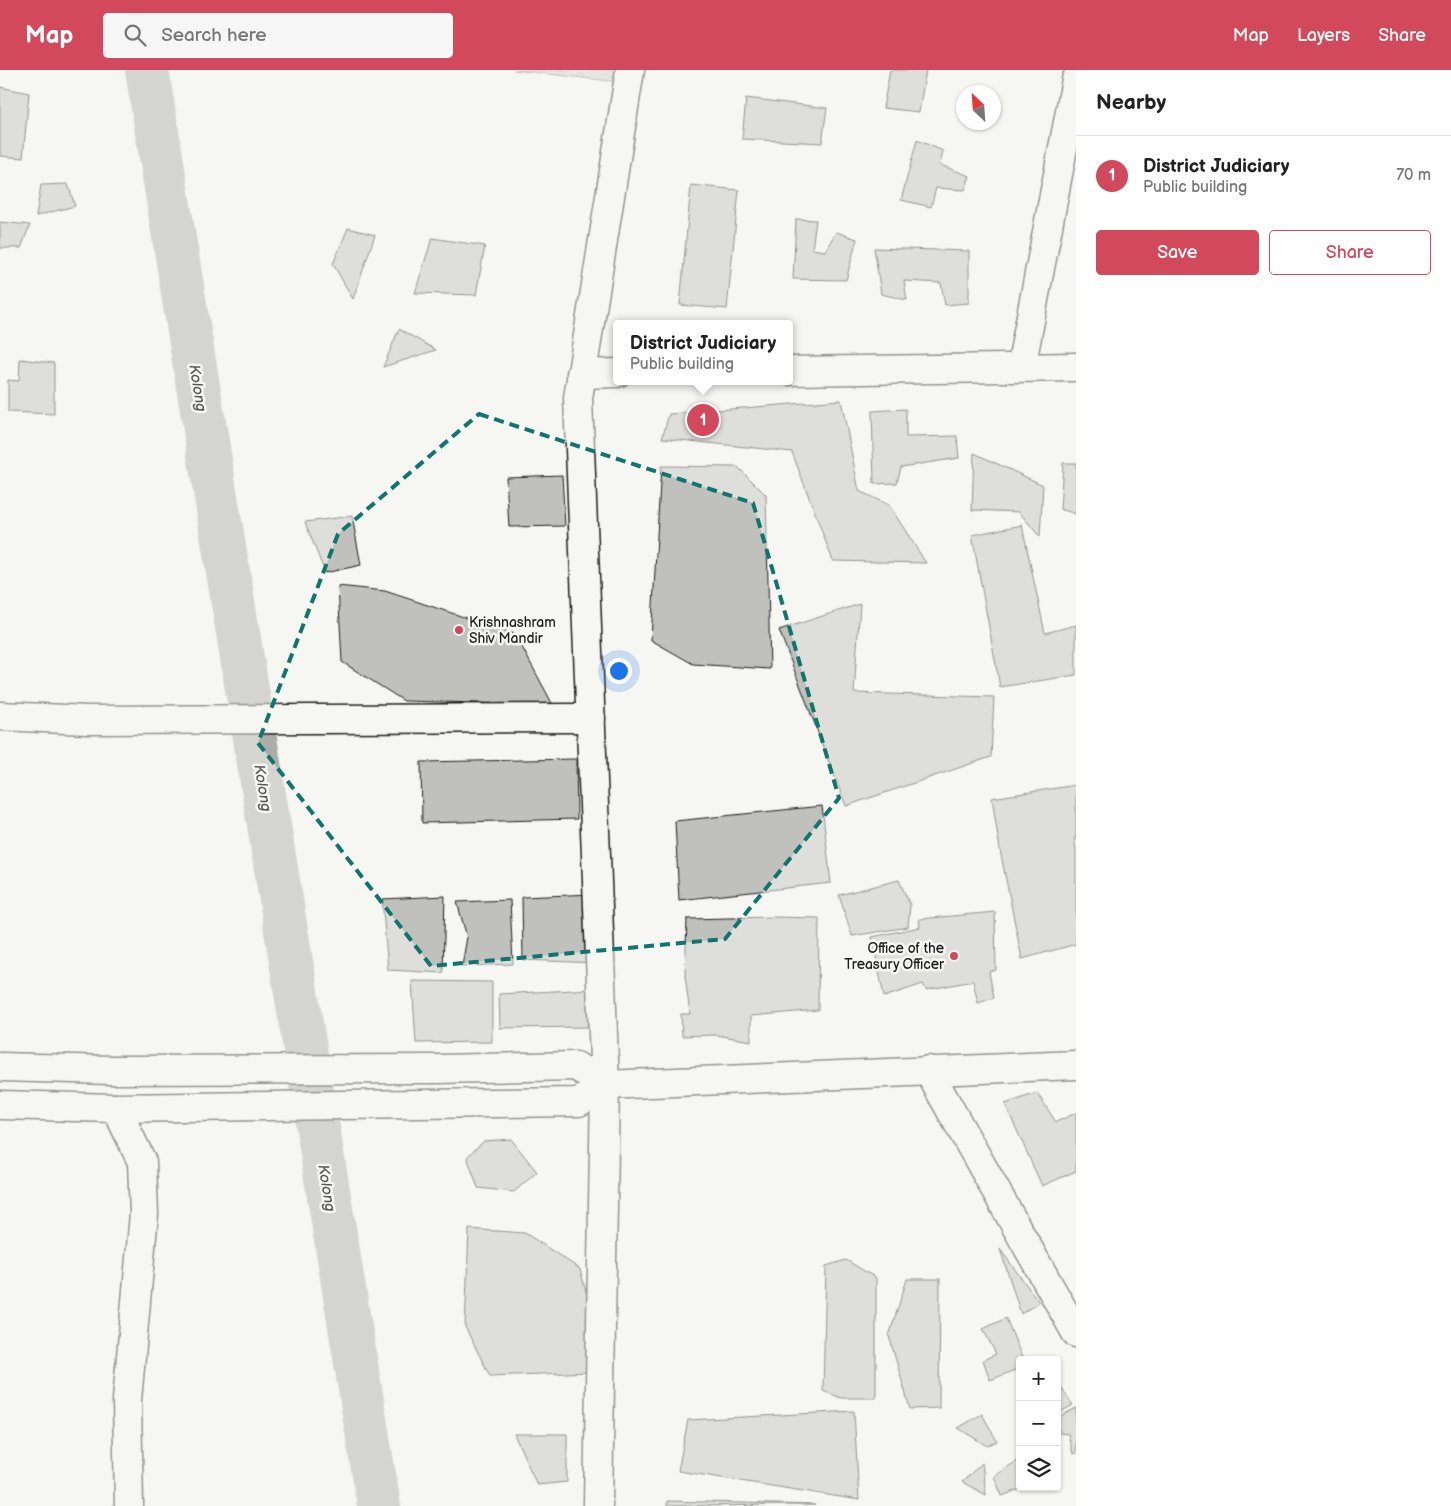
<!DOCTYPE html>
<html lang="en">
<head>
<meta charset="utf-8">
<style>
  body { margin:0; font-family:"Balsamiq Sans",sans-serif; background:#f6f6f6; color:#222 }
  .controls { position:absolute; right:15px; bottom:15px; display:grid; overflow:hidden; border-radius:5px; box-shadow:0 1px 4px #0004 }
  .controls button { width:45px; height:45px; display:grid; place-items:center; padding:0; border:0; border-bottom:1px solid #e0e0e0; background:#fff; color:#222; font:25px sans-serif }
  .compass { position:absolute; left:956px; top:15px; width:45px; height:45px; border-radius:50%; background:#fff; box-shadow:0 1px 4px #0004; rotate:335deg }
  .you { position:absolute; left:618px; top:600px; width:18px; height:18px; margin:-12px; border:4px solid #fff; border-radius:50%; background:#1a73e8; box-shadow:0 0 0 8px #1a73e833 }
  .badge { display:grid; place-items:center; width:32px; height:32px; border-radius:50%; background:#d1495b; color:#fff; font-size:16px; font-weight:700 }
  .pin { position:absolute; translate:-50% -50%; border:2px solid #fff; box-shadow:0 1px 5px #0006 }
  .popup { position:absolute; left:613px; top:250px; width:180px; height:65px; box-sizing:border-box; display:grid; place-content:center; border-radius:5px; background:#fff; filter:drop-shadow(0 1px 4px #0005); font-size:16px; white-space:nowrap; color:#767676 }
  .popup b { font-size:19px; color:#222 }
  .popup::after { content:''; position:absolute; left:50%; top:100%; margin-left:-10px; border:10px solid transparent; border-top-color:#fff }
  .list { margin:0; padding:0; list-style:none }
  h2 { display:flex; justify-content:space-between; align-items:center; height:65px; margin:0; padding:0 20px; font-size:21px }
  h2 small { font-size:16px; font-weight:400; color:#767676 }
  .list li { display:grid; grid-template-columns:32px 1fr auto; gap:15px; align-items:center; box-sizing:border-box; height:80px; padding:0 20px; border-top:1px solid #e0e0e0 }
  .list b { display:block; font-size:19px; white-space:nowrap }
  .list p { margin:0; font-size:16px; white-space:nowrap; color:#767676 }
  .list em { font-size:16px; font-style:normal; color:#767676 }
  .actions { display:flex; gap:10px; padding:15px 20px }
  .actions a { flex:1; padding:11px 0; border:1px solid #d1495b; border-radius:5px; text-align:center; font-size:18px; color:#d1495b }
  .actions .main { background:#d1495b; color:#fff }
  .icon { flex:none; width:28px; height:28px; fill:none; stroke:currentColor; stroke-width:2; stroke-linecap:round; stroke-linejoin:round }
  .map { position:relative; flex:none; width:1076px; height:1436px; overflow:hidden }
  header { display:flex; align-items:center; gap:30px; box-sizing:border-box; height:70px; padding:0 25px; background:#d1495b; color:#fff }
  header strong { font-size:24px }
  nav { display:flex; gap:28px; margin-inline-start:auto; font-size:18px }
  .search { width:350px; height:45px; background:#f6f6f6; display:flex; align-items:center; gap:12px; box-sizing:border-box; padding:0 18px; border-radius:5px; color:#767676; font-size:19px }
  main { display:flex }
  aside { flex:1; background:#fff }
  .map>svg:first-child { display:block }
</style>
</head>
<body>
<header>
<strong>Map</strong>
<div class="search"><svg class="icon" aria-label="search" viewBox="0 0 24 24"><circle cx="10" cy="10" r="6"/><path d="M15 15l6 6"/></svg>Search here</div>
<nav><a>Map</a><a>Layers</a><a>Share</a></nav>
</header>
<main>
<div class="map">
<svg width="1076" height="1436" viewBox="0 0 1076 1436">
  <defs>
    <pattern id="park-crowns" width="20" height="18" patternUnits="userSpaceOnUse" patternTransform="scale(1.25)"><rect width="20" height="18" fill="#d6d6d2"/><path d="M2 6a3 3 0 1 1 6 0M12 15a3 3 0 1 1 6 0" fill="none" stroke="#b7b7b4"/></pattern>
  </defs>
  <rect width="100%" height="100%" fill="#f6f6f2"/>
  <filter id="ink" filterUnits="userSpaceOnUse"><feTurbulence type="fractalNoise" baseFrequency=".02" numOctaves="2"/><feDisplacementMap in="SourceGraphic" scale="10" xChannelSelector="R" yChannelSelector="G"/><feConvolveMatrix kernelMatrix="1 2 1 2 8 2 1 2 1" color-interpolation-filters="sRGB"/></filter>
  <g filter="url(#ink)">
    <path fill="url(#park-crowns)" stroke="#797977" d="M 514,0 L 630,0 L 628,13 Z"/>
    <g fill="none" stroke-linecap="round" stroke-linejoin="round">
      <path stroke="#acaca9" stroke-width="44" d="M 147,0 L 379,1436"/>
    </g>
    <path fill="#c0c0bd" stroke="#1c1c1c" d="M 890,0 L 926,0 L 919,42 L 883,38 Z
      M 0,17 L 29,23 L 23,88 L 0,86 Z
      M 746,28 L 827,38 L 822,73 L 742,69 Z
      M 917,70 L 943,81 L 940,95 L 970,106 L 965,120 L 936,118 L 931,137 L 901,130 Z
      M 68,114 L 75,136 L 36,146 L 41,115 Z
      M 691,115 L 739,120 L 727,239 L 680,235 Z
      M 796,149 L 816,150 L 812,179 L 825,181 L 836,162 L 857,169 L 846,210 L 793,209 Z
      M 0,152 L 30,155 L 21,178 L 0,178 Z
      M 348,158 L 375,165 L 353,229 L 333,194 Z
      M 432,168 L 485,176 L 476,225 L 415,223 Z
      M 874,178 L 969,181 L 969,233 L 945,235 L 941,213 L 904,211 L 907,230 L 881,224 Z
      M 399,259 L 436,280 L 383,297 Z
      M 20,289 L 54,293 L 54,344 L 8,342 L 8,310 L 19,311 Z
      M 841,330 L 859,421 L 889,435 L 926,493 L 833,491 L 792,382 L 662,368 L 669,344 Z
      M 906,339 L 906,367 L 957,366 L 959,388 L 901,397 L 897,413 L 874,414 L 872,341 Z
      M 974,383 L 1043,415 L 1040,467 L 1019,442 L 972,440 Z
      M 1063,393 L 1076,393 L 1076,444 L 1060,439 Z
      M 661,396 L 738,397 L 766,425 L 770,599 L 693,594 L 651,570 Z
      M 562,405 L 565,456 L 509,457 L 506,407 Z
      M 352,446 L 361,495 L 325,503 L 305,452 Z
      M 1022,455 L 1045,563 L 1076,555 L 1076,605 L 1000,617 L 972,465 Z
      M 338,516 L 385,521 L 515,564 L 553,635 L 404,631 L 342,592 Z
      M 860,534 L 854,623 L 994,627 L 991,687 L 846,736 L 779,560 Z
      M 576,689 L 577,749 L 422,753 L 421,692 Z
      M 1076,715 L 1076,768 L 1074,768 L 1076,779 L 1076,874 L 1022,889 L 1000,780 L 992,728 Z
      M 822,736 L 831,813 L 679,830 L 675,751 Z
      M 899,810 L 910,835 L 908,857 L 852,866 L 839,825 Z
      M 593,824 L 596,893 L 523,890 L 522,827 Z
      M 445,826 L 443,903 L 388,900 L 382,829 Z
      M 510,830 L 513,894 L 462,896 L 467,867 L 457,832 Z
      M 995,842 L 996,900 L 989,902 L 994,928 L 978,933 L 973,911 L 926,920 L 923,914 L 884,927 L 872,867 L 920,857 L 919,849 Z
      M 773,847 L 819,848 L 818,940 L 751,946 L 751,971 L 716,965 L 682,966 L 681,944 L 690,944 L 685,906 L 687,849 Z
      M 412,911 L 492,912 L 492,972 L 416,973 Z
      M 591,919 L 594,957 L 500,958 L 499,924 Z
      M 1037,1023 L 1056,1052 L 1076,1043 L 1076,1101 L 1042,1116 L 1005,1034 Z
      M 511,1069 L 537,1102 L 514,1122 L 478,1118 L 467,1087 L 484,1071 Z
      M 469,1159 L 525,1163 L 580,1199 L 595,1256 L 592,1302 L 490,1306 L 465,1257 Z
      M 1000,1179 L 1039,1232 L 1021,1244 Z
      M 846,1190 L 876,1208 L 876,1328 L 841,1328 L 823,1321 L 826,1196 Z
      M 907,1209 L 940,1209 L 939,1338 L 910,1339 L 889,1266 Z
      M 1006,1248 L 1023,1290 L 1020,1290 L 1020,1298 L 990,1310 L 983,1290 L 996,1284 L 983,1259 Z
      M 1057,1312 L 1073,1335 L 1057,1344 Z
      M 1076,1338 L 1076,1383 L 1073,1384 L 1068,1364 L 1060,1363 L 1057,1356 L 1057,1348 Z
      M 854,1341 L 859,1430 L 678,1401 L 688,1350 Z
      M 982,1344 L 997,1371 L 987,1376 L 958,1358 Z
      M 514,1364 L 567,1364 L 567,1412 L 537,1415 Z
      M 1020,1389 L 1020,1417 L 1026,1417 L 1002,1426 L 994,1406 Z
      M 982,1393 L 986,1425 L 962,1412 Z
      M 667,1431 L 815,1435 L 667,1436 Z"/>
    <g fill="none" stroke-linecap="round" stroke-linejoin="round">
      <g stroke="#1c1c1c" stroke-width="31">
        <path id="minor" d="M 1021,298 L 1076,10
          M 789,301 L 1076,297
          M 581,304 L 617,303
          M 0,646 L 87,650 L 591,648
          M 928,1000 L 1076,1263
          M 115,1038 L 120,1046 L 142,1092 L 144,1144 L 127,1330 L 129,1436"/>
      </g>
      <g stroke="#1c1c1c" stroke-width="31">
        <path id="tertiary" d="M 598,1436 L 605,1015 L 578,328 L 630,0"/>
      </g>
      <g stroke="#1c1c1c" stroke-width="31">
        <path id="primary" d="M 0,997 L 112,1000 L 438,999 L 576,996 L 605,1015
          M 0,1035 L 115,1038 L 579,1032 L 605,1015 L 1076,995"/>
      </g>
      <use href="#minor" stroke="#f6f6f2" stroke-width="28"/>
      <use href="#tertiary" stroke="#f6f6f2" stroke-width="28"/>
      <use href="#primary" stroke="#f6f6f2" stroke-width="28"/>
    </g>
  </g>
  <path d="M0 0H1076V1436H0ZM 479,344 L 753,433 L 839,728 L 725,869 L 431,896 L 258,673 L 338,464 Z" fill="#f6f6f2" fill-opacity=".55" fill-rule="evenodd"/>
  <path fill="none" stroke="#0f766e" stroke-width="4" stroke-dasharray="10 6" stroke-linejoin="round" d="M 479,344 L 753,433 L 839,728 L 725,869 L 431,896 L 258,673 L 338,464 Z"/>
  <g fill="#d1495b" stroke="#f6f6f2" stroke-width="2">
    <circle cx="459" cy="560" r="5"/>
    <circle cx="954" cy="886" r="5"/>
  </g>
  <g text-anchor="middle" stroke-width="5" stroke-linejoin="round" paint-order="stroke">
    <g font-size="14" fill="#1c1c1c" stroke="#f6f6f2" text-anchor="start">
      <text x="469" y="557">Krishnashram<tspan x="469" dy="16">Shiv Mandir</tspan></text>
      <text x="944" y="883" text-anchor="end">Office of the<tspan x="944" dy="16">Treasury Officer</tspan></text>
    </g>
    <g font-size="15" font-style="italic" fill="#565654" stroke="#f6f6f2">
      <text transform="translate(198 318) rotate(81)" y="5">Kolong</text>
      <text transform="translate(263 718) rotate(81)" y="5">Kolong</text>
      <text transform="translate(327 1118) rotate(81)" y="5">Kolong</text>
    </g>
  </g>
</svg>
<div class="controls">
<button>+</button>
<button>−</button>
<button><svg class="icon" aria-label="layers" viewBox="0 0 24 24"><path d="M12 4l9 5-9 5-9-5zM3 14l9 5 9-5"/></svg></button>
</div>
<svg class="compass" viewBox="-18 -18 36 36"><path d="M0-13l5 13h-10z" fill="#e53935"/><path d="M0 13l5-13h-10z" fill="#767676"/></svg>
<div class="you"></div>
<div class="pin badge" style="left:703px;top:350px">1</div>
<div class="popup"><b>District Judiciary</b>Public building</div>
</div>
<aside>
<h2>Nearby<small></small></h2>
<ul class="list">
<li><span class="badge">1</span><div><b>District Judiciary</b><p>Public building</p></div><em>70 m</em></li>
</ul>
<div class="actions"><a class="main">Save</a><a>Share</a></div>
</aside>
</main>
</body>
</html>
